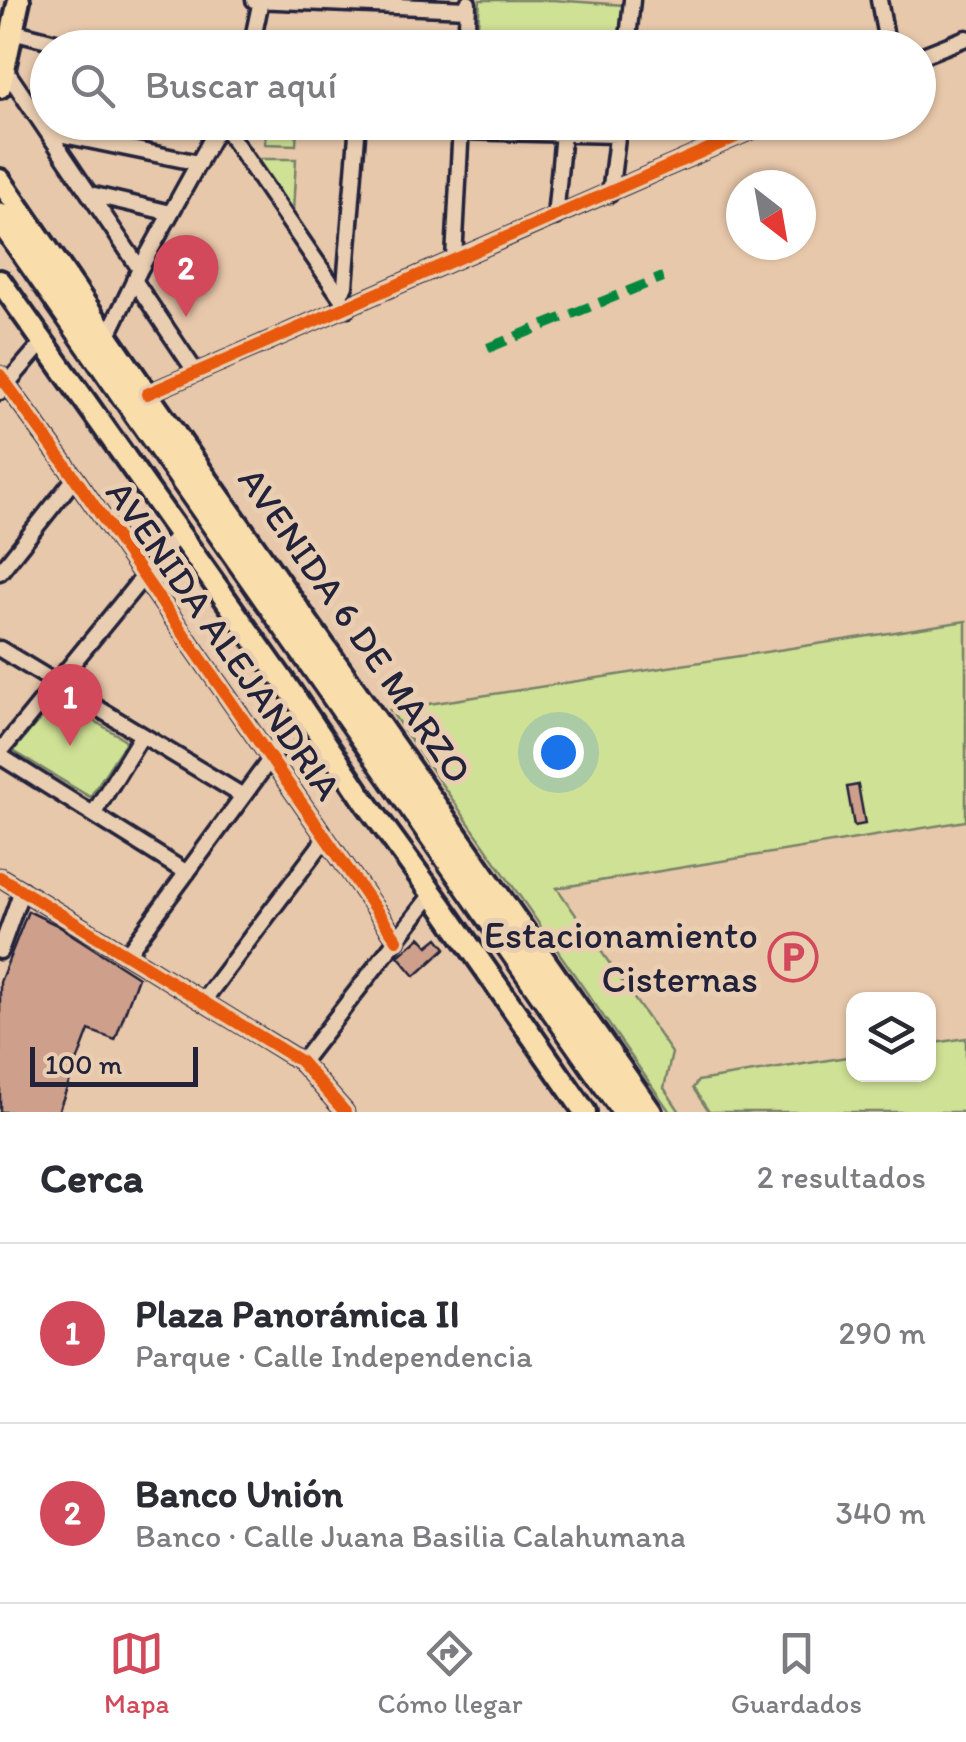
<!DOCTYPE html>
<html lang="es">
<head>
<meta charset="utf-8">
<style>
  body { margin:0; font-family:Itim,sans-serif; background:#f2f2f3; color:#2b2b33 }
  .controls { position:absolute; right:30px; bottom:30px; display:grid; overflow:hidden; border-radius:20px; box-shadow:0 2px 8px #0004 }
  .controls button { width:90px; height:90px; display:grid; place-items:center; padding:0; border:0; border-bottom:2px solid #e1e1e2; background:#fff; color:#2b2b33; font:50px sans-serif }
  .compass { position:absolute; left:726px; top:170px; width:90px; height:90px; border-radius:50%; background:#fff; box-shadow:0 2px 8px #0004; rotate:149deg }
  .scale { position:absolute; left:30px; bottom:25px; width:168px; box-sizing:border-box; padding-left:10px; border:5px solid #22223b; border-top:0; font-size:28px; line-height:35px; white-space:nowrap; color:#22223b; -webkit-text-stroke:8px #eaceb1; paint-order:stroke }
  .you { position:absolute; left:558px; top:752px; width:35px; height:35px; margin:-25px; border:8px solid #fff; border-radius:50%; background:#1a73e8; box-shadow:0 0 0 15px #1a73e833 }
  .badge { display:grid; place-items:center; width:65px; height:65px; border-radius:50%; background:#d1495b; color:#fff; font-size:32px; font-weight:700 }
  .pin { position:absolute; translate:-50% -82px; filter:drop-shadow(0 2px 5px #0008) }
  .pin::after { content:''; position:absolute; top:52px; width:35px; height:30px; background:inherit; clip-path:polygon(0 0,100% 0,50% 100%) }
  .list { margin:0; padding:0; list-style:none }
  h2 { display:flex; justify-content:space-between; align-items:center; height:130px; margin:0; padding:0 40px; font-size:42px }
  h2 small { font-size:32px; font-weight:400; color:#7c7c81 }
  .list li { display:grid; grid-template-columns:65px 1fr auto; gap:30px; align-items:center; box-sizing:border-box; height:180px; padding:0 40px; border-top:2px solid #e1e1e2 }
  .list b { display:block; font-size:38px; white-space:nowrap }
  .list p { margin:0; font-size:32px; white-space:nowrap; color:#7c7c81 }
  .list em { font-size:32px; font-style:normal; color:#7c7c81 }
  .icon { flex:none; width:55px; height:55px; fill:none; stroke:currentColor; stroke-width:2; stroke-linecap:round; stroke-linejoin:round }
  .map { position:relative; flex:none; width:966px; height:1112px; overflow:hidden }
  .search { position:absolute; background:#fff; box-shadow:0 2px 8px #0004; left:30px; right:30px; top:30px; height:110px; display:flex; align-items:center; gap:25px; box-sizing:border-box; padding:0 35px; border-radius:55px; color:#7c7c81; font-size:38px }
  .sheet { height:490px; background:#fff }
  nav { display:flex; justify-content:space-around; align-items:center; box-sizing:border-box; height:140px; border-top:2px solid #e1e1e2; background:#fff; font-size:28px; color:#7c7c81 }
  nav a { display:grid; justify-items:center; gap:5px }
  nav .on { color:#d1495b }
  .map>svg:first-child { display:block }
</style>
</head>
<body>
<div class="map">
<svg width="966" height="1112" viewBox="0 0 966 1112">
  <rect width="100%" height="100%" fill="#e8c8ab"/>
  <filter id="ink" filterUnits="userSpaceOnUse"><feTurbulence type="fractalNoise" baseFrequency=".01" numOctaves="2"/><feDisplacementMap in="SourceGraphic" scale="20" xChannelSelector="R" yChannelSelector="G"/><feConvolveMatrix kernelMatrix="1 2 1 2 8 2 1 2 1" color-interpolation-filters="sRGB"/></filter>
  <g filter="url(#ink)">
    <path fill="#cfe195" stroke="#788268" stroke-width="2.5" d="M 480,0 L 553,0 L 624,5 L 620,47 L 477,38 Z
      M 266,123 L 297,123 L 296,145 L 265,144 Z
      M 255,159 L 296,159 L 293,211 L 283,212 L 251,164 Z
      M 966,621 L 966,821 L 557,888 L 672,1053 L 664,1088 L 680,1112 L 670,1112 L 390,710 Z
      M 55,701 L 63,702 L 124,739 L 125,743 L 90,797 L 15,752 L 15,749 Z
      M 966,1038 L 966,1112 L 709,1112 L 693,1088 L 698,1081 L 853,1056 L 854,1074 L 928,1074 L 929,1044 Z"/>
    <path fill="#cea08b" stroke="#22223b" stroke-width="2.5" d="M 858,785 L 865,824 L 854,826 L 847,787 Z
      M 28,911 L 57,925 L 138,977 L 115,1040 L 89,1030 L 58,1112 L 0,1112 L 0,982 Z
      M 420,937 L 428,946 L 438,938 L 446,948 L 415,976 L 398,956 Z"/>
    <g fill="none" stroke-linecap="round" stroke-linejoin="round">
      <g stroke="#22223b" stroke-width="21">
        <path id="street" d="M 254,0 L 468,9
          M 879,0 L 888,48
          M 12,31 L 79,48
          M 466,46 L 499,48
          M 251,48 L 261,0
          M 466,48 L 468,3
          M 627,48 L 632,0
          M 918,57 L 966,38
          M 5,69 L 140,269
          M 221,122 L 348,308
          M 461,131 L 617,135
          M 49,132 L 199,163
          M 90,194 L 171,213
          M 610,194 L 619,122
          M 555,217 L 563,133
          M 454,259 L 461,125
          M 134,280 L 195,371
          M 339,295 L 345,286 L 358,122
          M 108,335 L 140,269 L 221,122
          M 0,375 L 75,478 L 397,940
          M 0,392 L 43,342
          M 147,394 L 770,122
          M 0,572 L 75,478
          M 0,649 L 243,796
          M 0,752 L 179,533
          M 0,756 L 187,873
          M 94,813 L 142,735
          M 0,877 L 300,1061 L 345,1112
          M 0,951 L 22,890
          M 127,954 L 305,712
          M 203,1001 L 325,839
          M 301,1063 L 432,894"/>
      </g>
      <g stroke="#22223b" stroke-width="28">
        <path id="primary" d="M 0,87 L 19,0
          M 0,180 L 147,394 L 651,1112
          M 0,281 L 287,686 L 367,804 L 440,904 L 585,1112"/>
      </g>
      <g stroke="#22223b" stroke-width="32">
        <path id="highway" d="M 0,217 L 626,1112"/>
      </g>
      <use href="#street" stroke="#eaceb1" stroke-width="14"/>
      <use href="#primary" stroke="#f9ddab" stroke-width="20"/>
      <use href="#highway" stroke="#f9ddab" stroke-width="25"/>
      <path stroke="#00873e" stroke-width="10" stroke-dasharray="20 10" stroke-linecap="butt" d="M 488,348 L 663,277"/>
      <g stroke="#eaceb1" stroke-width="19">
        <path id="cycleway" d="M 0,375 L 75,478 L 397,940
          M 147,394 L 770,122
          M 0,877 L 300,1061 L 345,1112"/>
      </g>
      <use href="#cycleway" stroke="#e8590c" stroke-width="12"/>
    </g>
  </g>
  <defs>
    <g id="parking-ring" transform="scale(2.5)"><circle r="9.5" fill="#eaceb1" stroke="#d1495b" stroke-width="1.5"/><path d="M-3.5-5.5H1a3.5 3.5 0 0 1 0 7H-1V5.5H-3.5ZM-1-3.4V-.6H.8a1.4 1.4 0 0 0 0-2.8Z" fill="#d1495b"/></g>
  </defs>
  <g fill-rule="evenodd">
    <use href="#parking-ring" x="793" y="957"/>
  </g>
  <g text-anchor="middle" stroke-width="10" stroke-linejoin="round" paint-order="stroke">
    <g font-size="38" fill="#22223b" stroke="#eaceb1">
      <text transform="translate(355 625) rotate(55)" y="13">AVENIDA 6 DE MARZO</text>
      <text transform="translate(224 640) rotate(55)" y="13">AVENIDA ALEJANDRIA</text>
    </g>
    <g font-size="38" fill="#22223b" stroke="#eaceb1" text-anchor="end">
      <text x="758" y="948">Estacionamiento<tspan x="758" dy="44">Cisternas</tspan></text>
    </g>
  </g>
</svg>
<div class="controls">
<button><svg class="icon" aria-label="layers" viewBox="0 0 24 24"><path d="M12 4l9 5-9 5-9-5zM3 14l9 5 9-5"/></svg></button>
</div>
<svg class="compass" viewBox="-18 -18 36 36"><path d="M0-13l5 13h-10z" fill="#e53935"/><path d="M0 13l5-13h-10z" fill="#7c7c81"/></svg>
<div class="scale">100 m</div>
<div class="you"></div>
<div class="pin badge" style="left:70px;top:746px">1</div>
<div class="pin badge" style="left:186px;top:317px">2</div>
<div class="search"><svg class="icon" aria-label="search" viewBox="0 0 24 24"><circle cx="10" cy="10" r="6"/><path d="M15 15l6 6"/></svg>Buscar aquí</div>
</div>
<section class="sheet">
<h2>Cerca<small>2 resultados</small></h2>
<ul class="list">
<li><span class="badge">1</span><div><b>Plaza Panorámica II</b><p>Parque · Calle Independencia</p></div><em>290 m</em></li>
<li><span class="badge">2</span><div><b>Banco Unión</b><p>Banco · Calle Juana Basilia Calahumana</p></div><em>340 m</em></li>
</ul>
</section>
<nav>
<a class="on"><svg class="icon" aria-label="map" viewBox="0 0 24 24"><path d="M3 6l6-2 6 2 6-2v14l-6 2-6-2-6 2zM9 4v14M15 6v14"/></svg>Mapa</a>
<a><svg class="icon" aria-label="directions" viewBox="0 0 24 24"><path d="M12 3l9 9-9 9-9-9zM9 14v-3h6M13 9l2 2-2 2"/></svg>Cómo llegar</a>
<a><svg class="icon" aria-label="saved" viewBox="0 0 24 24"><path d="M7 4h10v16l-5-4-5 4z"/></svg>Guardados</a>
</nav>
</body>
</html>
